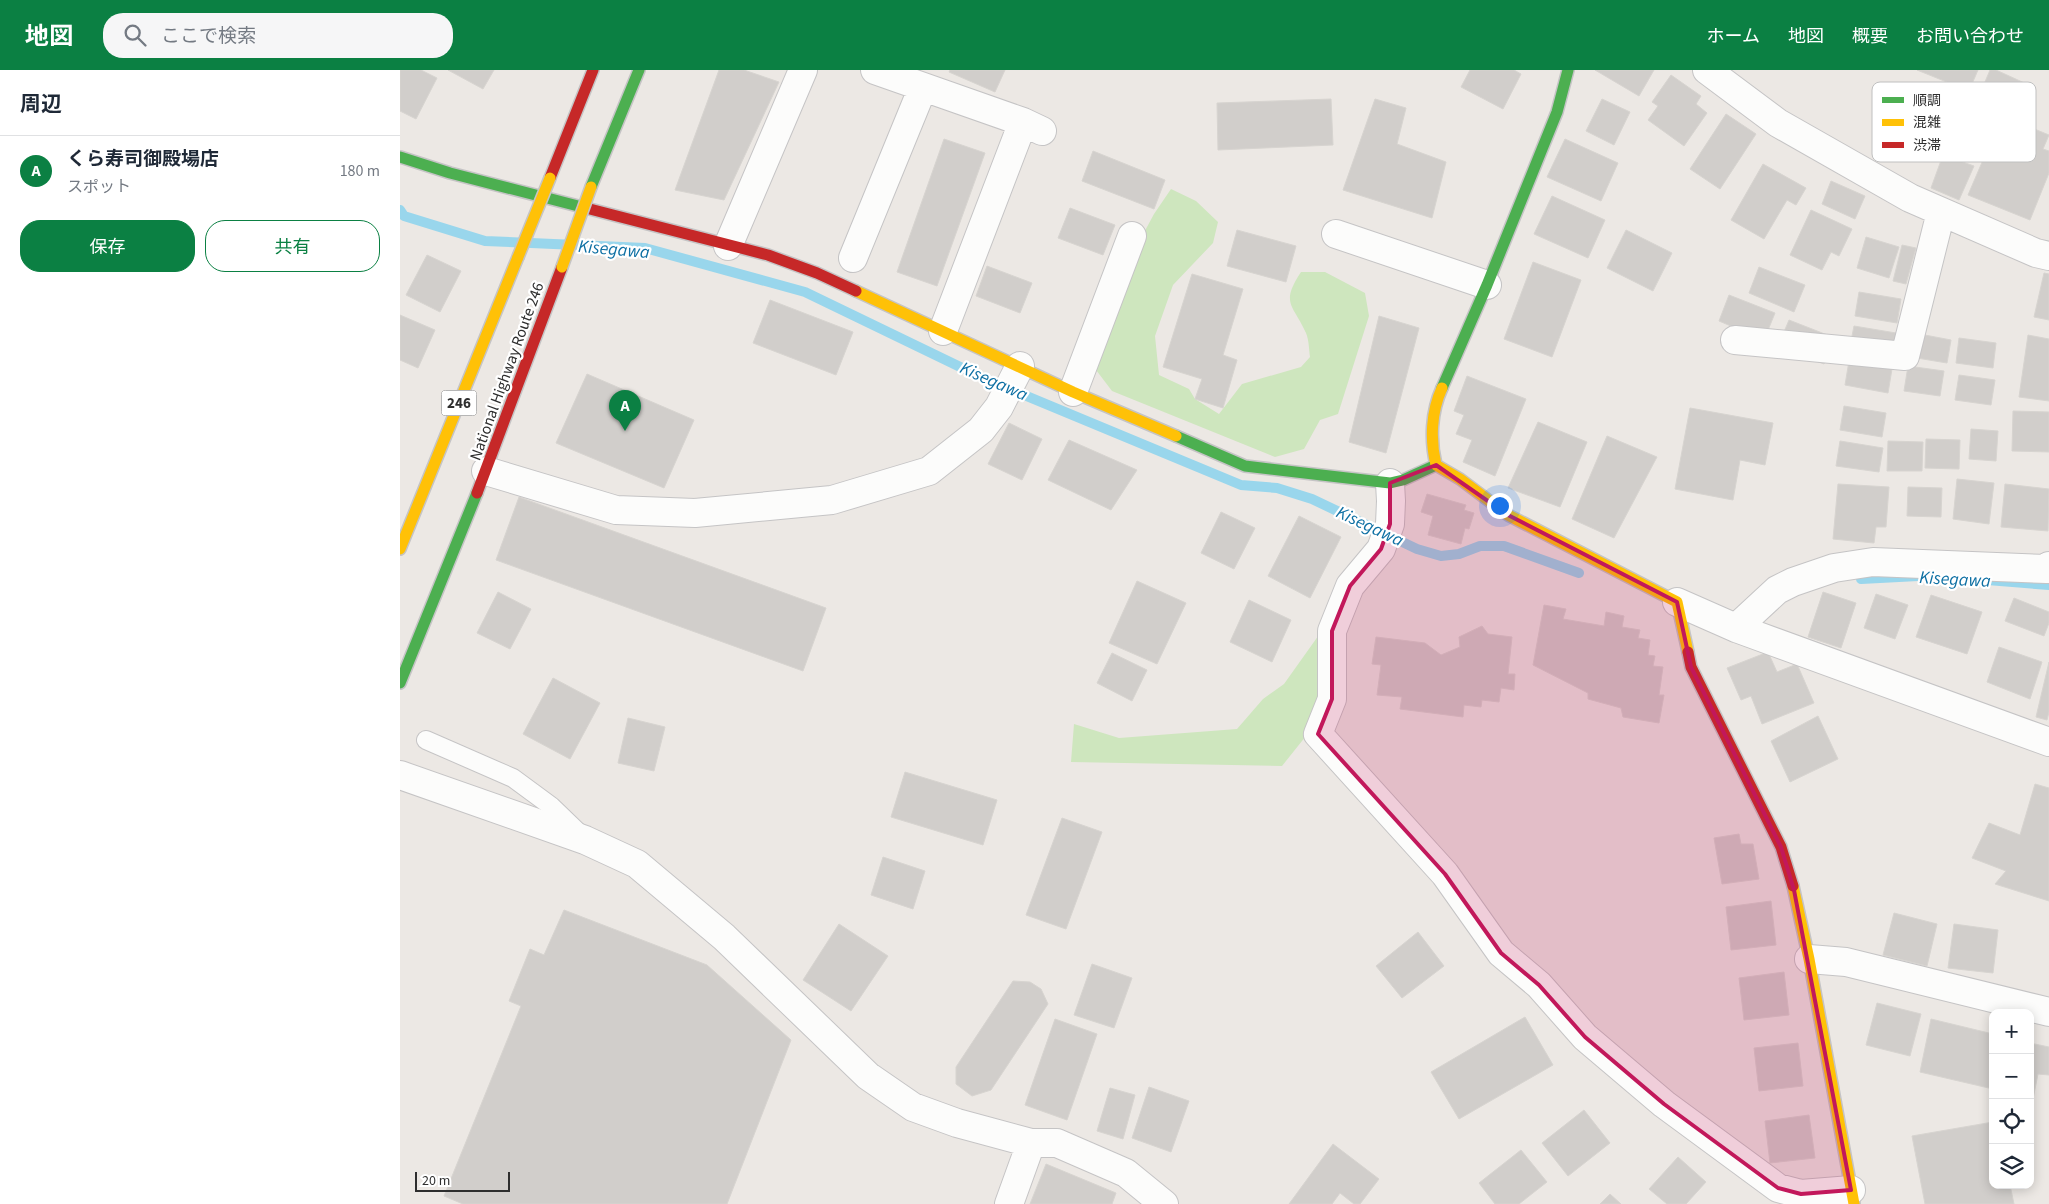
<!DOCTYPE html>
<html lang="ja">
<head>
<meta charset="utf-8">
<style>
  body { margin:0; font-family:"Source Sans 3","Noto Sans JP",sans-serif; background:#f6f6f7; color:#1f2937 }
  .controls { position:absolute; right:15px; bottom:15px; display:grid; overflow:hidden; border-radius:10px; box-shadow:0 2px 12px #0003 }
  .controls button { width:45px; height:45px; display:grid; place-items:center; padding:0; border:0; border-bottom:1px solid #e0e1e3; background:#fff; color:#1f2937; font:25px sans-serif }
  .scale { position:absolute; left:15px; bottom:12px; width:95px; box-sizing:border-box; padding-left:5px; border:2px solid #2e2e2e; border-top:0; font-size:14px; line-height:18px; white-space:nowrap; color:#2e2e2e; -webkit-text-stroke:4px #fff; paint-order:stroke }
  .you { position:absolute; left:1099px; top:435px; width:18px; height:18px; margin:-12px; border:4px solid #fff; border-radius:50%; background:#1a73e8; box-shadow:0 0 0 8px #1a73e833 }
  .badge { display:grid; place-items:center; width:32px; height:32px; border-radius:50%; background:#0b8043; color:#fff; font-size:16px; font-weight:700 }
  .pin { position:absolute; translate:-50% -41px; filter:drop-shadow(0 1px 2px #0008) }
  .pin::after { content:''; position:absolute; top:26px; width:18px; height:15px; background:inherit; clip-path:polygon(0 0,100% 0,50% 100%) }
  .list { margin:0; padding:0; list-style:none }
  h2 { display:flex; justify-content:space-between; align-items:center; height:65px; margin:0; padding:0 20px; font-size:21px }
  h2 small { font-size:16px; font-weight:400; color:#747a83 }
  .list li { display:grid; grid-template-columns:32px 1fr auto; gap:15px; align-items:center; box-sizing:border-box; height:70px; padding:0 20px; border-top:1px solid #e0e1e3 }
  .list b { display:block; font-size:19px; white-space:nowrap }
  .list p { margin:0; font-size:16px; white-space:nowrap; color:#747a83 }
  .list em { font-size:16px; font-style:normal; color:#747a83 }
  .actions { display:flex; gap:10px; padding:15px 20px }
  .actions a { flex:1; padding:11px 0; border:1px solid #0b8043; border-radius:20px; text-align:center; font-size:18px; color:#0b8043 }
  .actions .main { background:#0b8043; color:#fff }
  .icon { flex:none; width:28px; height:28px; fill:none; stroke:currentColor; stroke-width:2; stroke-linecap:round; stroke-linejoin:round }
  .map { position:relative; flex:none; width:1649px; height:1134px; overflow:hidden }
  header { display:flex; align-items:center; gap:30px; box-sizing:border-box; height:70px; padding:0 25px; background:#0b8043; color:#fff }
  header strong { font-size:24px }
  nav { display:flex; gap:28px; margin-inline-start:auto; font-size:18px }
  .search { width:350px; height:45px; background:#f6f6f7; display:flex; align-items:center; gap:12px; box-sizing:border-box; padding:0 18px; border-radius:20px; color:#747a83; font-size:19px }
  main { display:flex }
  aside { flex:1; background:#fff }
  .map>svg:first-child { display:block }
</style>
</head>
<body>
<header>
<strong>地図</strong>
<div class="search"><svg class="icon" aria-label="search" viewBox="0 0 24 24"><circle cx="10" cy="10" r="6"/><path d="M15 15l6 6"/></svg>ここで検索</div>
<nav><a>ホーム</a><a>地図</a><a>概要</a><a>お問い合わせ</a></nav>
</header>
<main>
<aside>
<h2>周辺<small></small></h2>
<ul class="list">
<li><span class="badge">A</span><div><b>くら寿司御殿場店</b><p>スポット</p></div><em>180 m</em></li>
</ul>
<div class="actions"><a class="main">保存</a><a>共有</a></div>
</aside>
<div class="map">
<svg width="1649" height="1134" viewBox="0 0 1649 1134">
  <rect width="100%" height="100%" fill="#ece8e4"/>
  <path fill="#cee6be" d="M 771,119 L 796,131 L 818,152 L 813,173 L 773,215 L 755,266 L 759,305 L 789,319 L 795,329 L 819,344 L 842,314 L 901,297 L 910,287 C 909,280 909,270 906,263 C 893,234 880,234 901,202 L 925,202 L 965,223 L 969,246 L 938,344 L 920,350 L 904,379 L 875,387 L 712,321 L 693,296 L 726,196 L 754,144 Z
    M 921,562 L 924,621 L 914,656 L 882,696 L 671,692 L 674,654 L 719,668 L 837,659 L 863,629 L 884,614 Z"/>
  <g fill="none" stroke-linecap="round" stroke-linejoin="round">
    <path stroke="#99d6ec" stroke-width="10" d="M 0,140 L 4,146 L 85,171 L 245,178 L 405,222 L 583,308 L 841,415 L 877,418 L 912,429 L 1017,479 L 1041,486 L 1059,484 L 1080,476 L 1104,476 L 1179,503
      M 1461,509 L 1518,506
      M 1575,509 L 1649,515"/>
  </g>
  <path fill="#d1cecb" stroke="#d7d4d0" d="M 0,0 L 21,0 L 37,8 L 16,49 L 0,41 Z
    M 48,0 L 94,0 L 83,19 Z
    M 319,0 L 344,0 L 379,12 L 324,130 L 275,120 Z
    M 550,0 L 605,0 L 595,22 L 549,2 Z
    M 1070,0 L 1114,0 L 1121,4 L 1103,39 L 1061,17 Z
    M 1195,0 L 1254,0 L 1239,26 Z
    M 1517,0 L 1578,0 L 1569,21 Z
    M 1590,0 L 1596,0 L 1631,16 L 1621,43 L 1579,26 Z
    M 1271,5 L 1301,26 L 1296,34 L 1307,43 L 1284,76 L 1248,50 L 1258,36 L 1252,32 Z
    M 931,29 L 933,75 L 818,80 L 817,33 Z
    M 975,29 L 1006,38 L 997,74 L 1046,92 L 1032,148 L 943,120 Z
    M 1202,29 L 1230,42 L 1214,75 L 1186,61 Z
    M 1562,29 L 1649,65 L 1643,79 L 1649,81 L 1649,103 L 1630,150 L 1568,125 L 1586,83 L 1546,67 Z
    M 1326,44 L 1356,64 L 1320,119 L 1290,99 Z
    M 544,69 L 585,83 L 537,216 L 497,202 Z
    M 1165,69 L 1218,93 L 1201,131 L 1147,107 Z
    M 693,81 L 765,110 L 754,139 L 682,111 Z
    M 1543,85 L 1574,96 L 1559,130 L 1531,118 Z
    M 1363,94 L 1406,118 L 1396,135 L 1387,130 L 1364,169 L 1331,150 Z
    M 1431,111 L 1465,126 L 1455,149 L 1422,134 Z
    M 1152,126 L 1205,150 L 1188,188 L 1134,164 Z
    M 670,138 L 715,155 L 703,185 L 658,168 Z
    M 1411,140 L 1452,159 L 1439,186 L 1431,182 L 1422,200 L 1390,185 Z
    M 837,160 L 896,176 L 886,212 L 827,196 Z
    M 1226,160 L 1272,183 L 1253,221 L 1207,198 Z
    M 1466,167 L 1499,177 L 1489,208 L 1457,198 Z
    M 1502,175 L 1516,178 L 1506,214 L 1493,211 Z
    M 27,185 L 61,201 L 40,242 L 6,225 Z
    M 1133,192 L 1181,210 L 1152,287 L 1104,269 Z
    M 587,196 L 632,213 L 620,243 L 576,226 Z
    M 1359,197 L 1405,215 L 1394,242 L 1349,223 Z
    M 1644,203 L 1649,204 L 1649,250 L 1634,247 Z
    M 792,204 L 843,219 L 823,285 L 837,290 L 823,338 L 795,329 L 802,309 L 763,297 Z
    M 1459,222 L 1501,229 L 1497,253 L 1455,246 Z
    M 1329,225 L 1375,243 L 1364,270 L 1319,251 Z
    M 370,230 L 453,262 L 436,305 L 353,273 Z
    M 0,245 L 35,260 L 18,298 L 0,290 Z
    M 979,246 L 1019,258 L 986,383 L 949,372 Z
    M 1389,250 L 1435,268 L 1424,294 L 1378,276 Z
    M 1454,256 L 1496,263 L 1492,288 L 1449,281 Z
    M 1509,262 L 1551,270 L 1547,293 L 1505,286 Z
    M 1628,265 L 1649,269 L 1649,331 L 1619,327 Z
    M 1559,268 L 1596,273 L 1593,298 L 1556,293 Z
    M 1449,291 L 1492,299 L 1488,323 L 1445,315 Z
    M 1508,296 L 1544,301 L 1540,326 L 1504,321 Z
    M 187,304 L 294,350 L 264,418 L 156,373 Z
    M 1559,305 L 1595,310 L 1591,335 L 1555,330 Z
    M 1067,306 L 1126,329 L 1095,406 L 1063,392 L 1072,370 L 1056,364 L 1064,345 L 1054,341 Z
    M 1444,336 L 1486,343 L 1482,367 L 1440,360 Z
    M 1290,338 L 1373,353 L 1365,395 L 1340,390 L 1333,430 L 1275,419 Z
    M 1613,341 L 1649,342 L 1649,382 L 1612,381 Z
    M 1138,352 L 1187,372 L 1160,437 L 1108,418 Z
    M 609,353 L 642,369 L 622,410 L 588,394 Z
    M 1571,359 L 1598,361 L 1596,391 L 1569,389 Z
    M 1207,366 L 1257,387 L 1214,468 L 1172,449 Z
    M 1526,369 L 1560,370 L 1559,399 L 1525,398 Z
    M 669,370 L 737,400 L 711,440 L 648,410 Z
    M 1440,371 L 1483,378 L 1479,402 L 1436,396 Z
    M 1488,371 L 1523,372 L 1522,401 L 1487,401 Z
    M 1557,409 L 1594,413 L 1589,454 L 1553,449 Z
    M 1438,414 L 1489,417 L 1486,457 L 1476,457 L 1474,473 L 1433,469 Z
    M 1605,414 L 1649,419 L 1648,461 L 1601,457 Z
    M 1508,417 L 1542,418 L 1541,447 L 1507,446 Z
    M 1027,424 L 1066,435 L 1064,440 L 1074,443 L 1069,459 L 1065,458 L 1061,474 L 1028,465 L 1033,446 L 1021,442 Z
    M 119,427 L 426,538 L 403,601 L 96,490 Z
    M 821,442 L 855,458 L 834,499 L 801,483 Z
    M 899,446 L 941,467 L 910,528 L 868,506 Z
    M 737,511 L 786,533 L 757,594 L 709,573 Z
    M 98,522 L 131,539 L 110,579 L 77,563 Z
    M 1423,522 L 1456,533 L 1441,578 L 1408,567 Z
    M 1476,524 L 1508,535 L 1495,569 L 1464,558 Z
    M 1531,525 L 1582,542 L 1567,584 L 1516,567 Z
    M 1614,528 L 1649,542 L 1649,553 L 1644,566 L 1605,551 Z
    M 849,530 L 891,550 L 872,592 L 830,572 Z
    M 1144,535 L 1166,539 L 1163,549 L 1204,556 L 1206,542 L 1224,546 L 1222,557 L 1240,560 L 1238,568 L 1250,570 L 1248,585 L 1255,586 L 1253,596 L 1263,597 L 1259,625 L 1264,625 L 1259,653 L 1223,647 L 1221,638 L 1188,629 L 1188,623 L 1133,595 Z
    M 1082,556 L 1088,564 L 1112,567 L 1108,604 L 1115,604 L 1114,620 L 1101,618 L 1099,632 L 1082,630 L 1081,637 L 1064,635 L 1063,647 L 1000,639 L 1002,627 L 977,625 L 981,595 L 972,594 L 976,567 L 1025,573 L 1041,585 L 1060,577 L 1059,567 Z
    M 1599,577 L 1642,592 L 1630,629 L 1587,612 Z
    M 1368,582 L 1377,602 L 1397,594 L 1414,633 L 1362,654 L 1351,626 L 1341,630 L 1327,598 Z
    M 712,583 L 747,600 L 732,631 L 697,613 Z
    M 1649,592 L 1649,642 L 1647,650 L 1636,647 Z
    M 153,608 L 200,633 L 170,689 L 123,664 Z
    M 1418,646 L 1438,689 L 1390,712 L 1371,671 Z
    M 228,648 L 265,657 L 254,701 L 218,693 Z
    M 505,702 L 597,730 L 583,775 L 491,747 Z
    M 1635,714 L 1649,718 L 1649,831 L 1595,814 L 1606,801 L 1572,788 L 1589,753 L 1620,765 Z
    M 662,748 L 702,762 L 666,859 L 626,845 Z
    M 1339,764 L 1341,774 L 1353,774 L 1359,809 L 1322,814 L 1314,768 Z
    M 483,787 L 525,801 L 513,839 L 471,825 Z
    M 1371,831 L 1376,875 L 1331,880 L 1326,837 Z
    M 164,840 L 307,895 L 391,970 L 327,1134 L 63,1134 L 44,1126 L 121,936 L 109,931 L 130,879 L 144,885 Z
    M 1494,843 L 1537,854 L 1527,896 L 1483,885 Z
    M 439,854 L 488,886 L 451,941 L 403,910 Z
    M 1554,854 L 1598,860 L 1593,903 L 1548,898 Z
    M 1018,862 L 1044,896 L 1002,928 L 976,896 Z
    M 692,894 L 732,908 L 714,958 L 674,945 Z
    M 1384,902 L 1389,945 L 1344,950 L 1339,908 Z
    M 613,911 L 630,912 L 641,919 L 648,934 L 591,1020 L 572,1026 L 556,1014 L 556,997 Z
    M 1477,933 L 1521,944 L 1510,986 L 1466,975 Z
    M 1125,947 L 1153,995 L 1059,1049 L 1031,1002 Z
    M 655,949 L 697,964 L 667,1050 L 625,1035 Z
    M 1531,949 L 1593,964 L 1593,1019 L 1520,1002 Z
    M 1398,973 L 1403,1016 L 1359,1021 L 1354,978 Z
    M 1630,973 L 1649,977 L 1649,1005 L 1638,1004 L 1633,1029 L 1630,1028 Z
    M 749,1017 L 789,1031 L 771,1082 L 732,1068 Z
    M 710,1018 L 735,1025 L 723,1069 L 697,1061 Z
    M 1184,1040 L 1210,1073 L 1168,1106 L 1142,1073 Z
    M 1409,1045 L 1415,1088 L 1370,1093 L 1365,1051 Z
    M 1593,1052 L 1593,1115 L 1610,1115 L 1614,1134 L 1525,1134 L 1512,1066 Z
    M 933,1074 L 979,1109 L 960,1134 L 954,1134 L 940,1123 L 932,1134 L 889,1134 Z
    M 1121,1080 L 1147,1112 L 1119,1134 L 1095,1134 L 1079,1113 Z
    M 1278,1087 L 1306,1112 L 1286,1134 L 1267,1134 L 1249,1119 Z
    M 646,1094 L 716,1123 L 712,1134 L 630,1134 Z
    M 1210,1124 L 1221,1134 L 1200,1134 Z"/>
  <g fill="none" stroke-linecap="round" stroke-linejoin="round">
    <g stroke="#c5c4c5" stroke-width="20">
      <path id="lane" d="M 26,670 L 113,708 L 151,736 L 180,764"/>
    </g>
    <g stroke="#c5c4c5" stroke-width="30">
      <path id="street" d="M 475,0 L 623,52 L 642,61
        M 1307,0 L 1378,53 L 1510,128 L 1636,183 L 1649,186
        M 936,164 L 1087,215
        M 328,176 L 403,0
        M 453,188 L 523,17
        M 543,261 L 623,52
        M 1335,270 L 1505,286 L 1541,142
        M 673,322 L 732,166
        M 86,401 L 216,440 L 295,443 L 432,430 L 529,401 L 581,360 L 599,337 L 620,296
        M 990,413 L 991,431 L 990,454 L 981,479 L 950,516 L 932,561 L 932,629 L 918,664 L 1045,804 L 1101,883 L 1139,915 L 1185,967 L 1264,1034 L 1378,1118 L 1401,1124 L 1451,1120
        M 1277,532 L 1336,558 L 1649,672
        M 1336,558 L 1377,520 L 1393,512 L 1434,498 L 1473,492 L 1647,499 L 1649,496
        M 0,705 L 185,770 L 237,794 L 324,867 L 468,1006 L 513,1037 L 557,1053 L 631,1073 L 657,1073 L 726,1103 L 764,1134
        M 1409,889 L 1446,892 L 1649,942
        M 609,1134 L 631,1073"/>
    </g>
    <g stroke="#c5c4c5" stroke-width="14">
      <path id="fast" d="M 0,87 L 50,103 L 182,137
        M 191,117 L 239,0
        M 1042,318 L 1087,215 L 1157,42 L 1168,0
        M 776,366 L 845,396 L 990,413 L 1003,410 L 1036,395
        M 0,613 L 77,423"/>
    </g>
    <g stroke="#c5c4c5" stroke-width="14">
      <path id="slow" d="M 456,221 L 673,322 L 776,366
        M 1042,318 C 1031,342 1030,370 1036,395 L 1060,409 L 1108,445 L 1277,532 L 1288,582
        M 0,479 L 118,187
        M 1393,816 L 1409,889 L 1454,1134"/>
    </g>
    <g stroke="#c5c4c5" stroke-width="14">
      <path id="jam" d="M 150,108 L 193,0
        M 182,137 L 368,185 L 417,203 L 456,221
        M 77,423 L 162,197
        M 1288,582 L 1291,597 L 1381,777 L 1393,816"/>
    </g>
    <use href="#lane" stroke="#fcfcfb" stroke-width="18"/>
    <use href="#street" stroke="#fcfcfb" stroke-width="28"/>
    <use href="#fast" stroke="#4caf50" stroke-width="11"/>
    <use href="#slow" stroke="#ffc107" stroke-width="11"/>
    <use href="#jam" stroke="#c62828" stroke-width="11"/>
    <g stroke="#c6c5c4" stroke-width="14" stroke-linecap="butt">
      <path id="slow-bridge" d="M 118,187 L 150,108
        M 162,197 L 191,117"/>
    </g>
    <use href="#slow-bridge" stroke="#ffc107" stroke-width="11"/>
  </g>
  <path fill="#c2185b" fill-opacity="0.2" stroke="#c2185b" stroke-width="4" stroke-linejoin="round" d="M 1036,395 L 1108,445 L 1277,532 L 1291,597 L 1381,777 L 1394,820 L 1451,1120 L 1401,1124 L 1378,1118 L 1264,1034 L 1185,967 L 1139,915 L 1101,883 L 1045,804 L 918,664 L 932,629 L 932,561 L 950,516 L 981,479 L 990,454 L 990,413 Z"/>
  <g text-anchor="middle" stroke-width="4.5" stroke-linejoin="round" paint-order="stroke">
    <rect fill="#fff" stroke="#6d6d6d" stroke-width="1" x="41.5" y="320.5" width="35" height="25" rx="4"/>
    <g font-size="15" font-weight="bold" fill="#2e2e2e">
      <text x="59" y="338">246</text>
    </g>
    <g font-size="16" fill="#2e2e2e" stroke="#fff">
      <text transform="translate(106 301) rotate(-70)" y="6">National Highway Route 246</text>
    </g>
    <g font-size="18" font-style="italic" fill="#0d6fa3" stroke="#fff">
      <text transform="translate(214 179) rotate(5)" y="6">Kisegawa</text>
      <text transform="translate(594 311) rotate(24)" y="6">Kisegawa</text>
      <text transform="translate(970 456) rotate(25)" y="6">Kisegawa</text>
      <text transform="translate(1555 509) rotate(3)" y="6">Kisegawa</text>
    </g>
  </g>
  <rect x="1472" y="12" width="164" height="80" rx="8" fill="#fff" stroke="#c0c0c0" stroke-width="1"/>
  <rect x="1482" y="27" width="22" height="6" fill="#4caf50"/>
  <rect x="1482" y="49" width="22" height="7" fill="#ffc107"/>
  <rect x="1482" y="72" width="22" height="6" fill="#c62828"/>
  <g font-size="14" fill="#2e2e2e">
    <text x="1513" y="35">順調</text>
    <text x="1513" y="57">混雑</text>
    <text x="1513" y="80">渋滞</text>
  </g>
</svg>
<div class="controls">
<button>+</button>
<button>−</button>
<button><svg class="icon" aria-label="locate" viewBox="0 0 24 24"><circle cx="12" cy="12" r="6"/><path d="M12 2v4M12 18v4M2 12h4M18 12h4"/></svg></button>
<button><svg class="icon" aria-label="layers" viewBox="0 0 24 24"><path d="M12 4l9 5-9 5-9-5zM3 14l9 5 9-5"/></svg></button>
</div>
<div class="scale">20 m</div>
<div class="you"></div>
<div class="pin badge" style="left:225px;top:361px">A</div>
</div>
</main>
</body>
</html>
